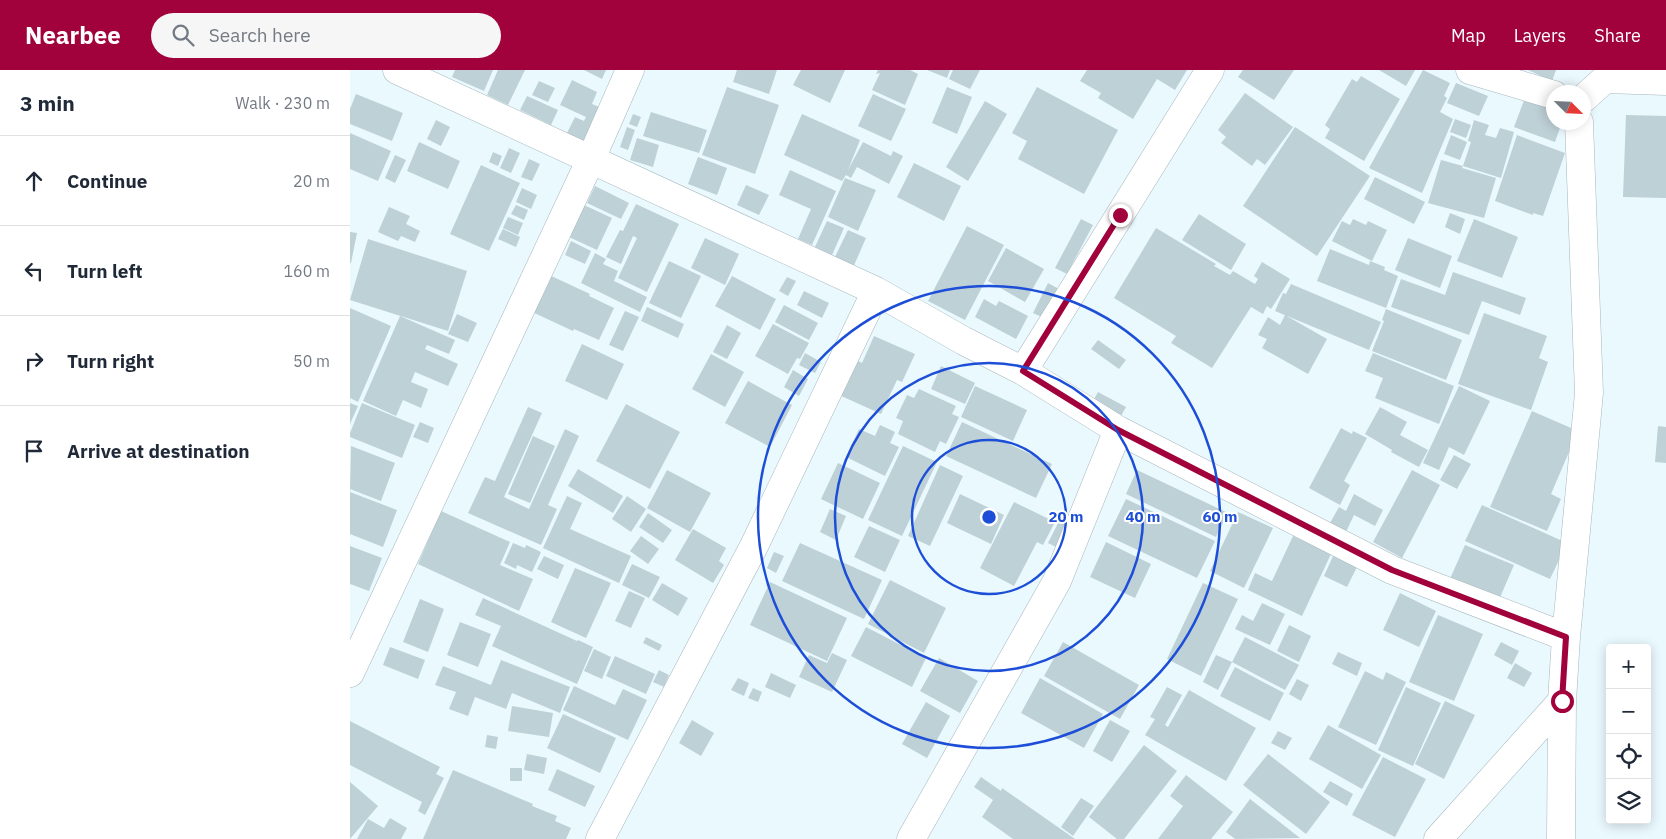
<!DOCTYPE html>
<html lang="en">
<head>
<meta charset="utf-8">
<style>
  body { margin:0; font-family:"IBM Plex Sans",sans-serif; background:#f6f6f7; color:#1f2937 }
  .controls { position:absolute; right:15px; bottom:15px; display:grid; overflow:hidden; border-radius:5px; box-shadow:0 2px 12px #0003 }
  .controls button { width:45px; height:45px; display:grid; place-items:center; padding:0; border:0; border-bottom:1px solid #e0e1e3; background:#fff; color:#1f2937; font:25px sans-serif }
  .compass { position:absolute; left:1196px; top:15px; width:45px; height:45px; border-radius:50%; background:#fff; box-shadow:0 2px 12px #0003; rotate:114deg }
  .stop { position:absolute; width:15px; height:15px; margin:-11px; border:4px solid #a1023b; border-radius:50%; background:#fff }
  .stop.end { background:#a1023b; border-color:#fff; box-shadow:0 1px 5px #0008 }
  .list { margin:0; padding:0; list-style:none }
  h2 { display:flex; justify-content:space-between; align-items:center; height:65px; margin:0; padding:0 20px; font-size:21px }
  h2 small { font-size:16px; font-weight:400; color:#747a83 }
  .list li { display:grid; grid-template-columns:32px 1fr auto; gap:15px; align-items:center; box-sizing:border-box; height:90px; padding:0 20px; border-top:1px solid #e0e1e3 }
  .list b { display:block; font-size:19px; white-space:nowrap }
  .list em { font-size:16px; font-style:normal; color:#747a83 }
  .icon { flex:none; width:28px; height:28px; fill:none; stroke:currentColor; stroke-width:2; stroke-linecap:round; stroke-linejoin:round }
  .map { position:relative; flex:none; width:1316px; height:769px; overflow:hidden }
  header { display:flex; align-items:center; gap:30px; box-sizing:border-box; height:70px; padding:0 25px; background:#a1023b; color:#fff }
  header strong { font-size:24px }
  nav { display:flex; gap:28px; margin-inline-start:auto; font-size:18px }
  .search { width:350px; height:45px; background:#f6f6f7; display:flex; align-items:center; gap:12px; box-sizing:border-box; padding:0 18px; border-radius:28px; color:#747a83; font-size:19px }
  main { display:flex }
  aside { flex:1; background:#fff }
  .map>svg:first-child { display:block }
</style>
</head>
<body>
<header>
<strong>Nearbee</strong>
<div class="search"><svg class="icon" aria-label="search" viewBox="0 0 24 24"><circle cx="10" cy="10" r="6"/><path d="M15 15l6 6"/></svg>Search here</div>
<nav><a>Map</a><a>Layers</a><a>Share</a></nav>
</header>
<main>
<aside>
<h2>3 min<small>Walk · 230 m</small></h2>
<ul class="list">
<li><svg class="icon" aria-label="ahead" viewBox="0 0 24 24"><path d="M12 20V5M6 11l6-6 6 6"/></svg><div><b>Continue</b></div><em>20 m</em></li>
<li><svg class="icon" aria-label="left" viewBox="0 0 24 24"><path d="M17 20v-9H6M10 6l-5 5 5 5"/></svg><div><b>Turn left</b></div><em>160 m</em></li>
<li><svg class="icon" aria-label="right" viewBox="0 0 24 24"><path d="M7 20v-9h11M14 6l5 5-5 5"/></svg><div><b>Turn right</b></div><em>50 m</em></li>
<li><svg class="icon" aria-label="arrive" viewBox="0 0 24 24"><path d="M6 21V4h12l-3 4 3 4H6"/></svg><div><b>Arrive at destination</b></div></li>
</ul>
</aside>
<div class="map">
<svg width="1316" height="769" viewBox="0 0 1316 769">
  <rect width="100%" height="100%" fill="#eaf9fe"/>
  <path fill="#bed1d7" d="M 105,0 L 143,0 L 134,21 L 102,7 Z
    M 148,0 L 175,0 L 158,35 L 137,25 Z
    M 234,0 L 256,0 L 252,9 Z
    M 387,0 L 427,0 L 419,24 L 383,12 Z
    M 451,0 L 495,0 L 480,33 L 443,15 Z
    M 528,0 L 560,0 L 568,4 L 555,35 L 522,20 L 530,3 L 526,4 Z
    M 577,0 L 600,0 L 597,8 Z
    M 603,0 L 630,0 L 620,19 L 599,9 Z
    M 737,0 L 837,0 L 825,20 L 807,9 L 783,49 L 748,28 L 751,23 L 730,11 Z
    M 893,0 L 944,0 L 924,30 L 888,7 Z
    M 1029,0 L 1065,0 L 1056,16 Z
    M 1073,0 L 1100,13 L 1094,26 L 1097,28 L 1090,42 L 1103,49 L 1072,123 L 1019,98 Z
    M 1178,0 L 1206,0 L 1202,11 Z
    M 1011,6 L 1050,29 L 1014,91 L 975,68 L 980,59 L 975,55 L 1002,9 L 1007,12 Z
    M 222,10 L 247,22 L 242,34 L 254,39 L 235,72 L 217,63 L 225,47 L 234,51 L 236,47 L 210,35 Z
    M 189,11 L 205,18 L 198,32 L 182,25 Z
    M 1106,13 L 1138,26 L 1129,46 L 1097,33 Z
    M 377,17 L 429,35 L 405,104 L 352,85 Z
    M 597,17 L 622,27 L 607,64 L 582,53 Z
    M 687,17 L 768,60 L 734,124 L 668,89 L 677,71 L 662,63 Z
    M 895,23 L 943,57 L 915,95 L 907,89 L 902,96 L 871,73 L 876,67 L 868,60 Z
    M 6,24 L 53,43 L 42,71 L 0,54 L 0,39 Z
    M 523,24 L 556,39 L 541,71 L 508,56 Z
    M 1176,25 L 1204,35 L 1204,52 L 1212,52 L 1205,72 L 1164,57 Z
    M 177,26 L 208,40 L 201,55 L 170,40 Z
    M 635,31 L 657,44 L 618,111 L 596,97 Z
    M 301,42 L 357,60 L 349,83 L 293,66 Z
    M 283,44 L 291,47 L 287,57 L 279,54 Z
    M 452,44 L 510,70 L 498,100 L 513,72 L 541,86 L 543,81 L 553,86 L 539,114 L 507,97 L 501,108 L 496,105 L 492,111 L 434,85 Z
    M 1276,45 L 1316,46 L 1316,128 L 1273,127 Z
    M 1105,49 L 1121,55 L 1116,68 L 1100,62 Z
    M 86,50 L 100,57 L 91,76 L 77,69 Z
    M 1124,50 L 1139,55 L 1135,65 L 1146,68 L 1150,58 L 1164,62 L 1151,108 L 1113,96 L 1121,72 L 1118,71 Z
    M 277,57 L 285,60 L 278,80 L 270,77 Z
    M 945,57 L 1020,106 L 967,186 L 893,136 Z
    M 0,63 L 41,81 L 28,111 L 0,99 Z
    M 1101,65 L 1117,72 L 1110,90 L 1094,84 Z
    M 1167,65 L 1215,83 L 1193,146 L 1183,143 L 1183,145 L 1145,131 Z
    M 287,68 L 309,75 L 303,97 L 280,90 Z
    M 69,72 L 110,91 L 98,119 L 57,101 Z
    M 159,78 L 170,83 L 161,103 L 150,98 Z
    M 143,82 L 152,86 L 148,96 L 139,92 Z
    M 45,85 L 56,90 L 45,113 L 35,108 Z
    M 348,87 L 377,98 L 367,125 L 338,114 Z
    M 179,89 L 190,94 L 182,111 L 171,107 Z
    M 1091,90 L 1113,96 L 1112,98 L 1146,108 L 1134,148 L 1078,133 Z
    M 564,93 L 611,116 L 594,151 L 547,127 Z
    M 131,95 L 170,113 L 139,181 L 100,164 Z
    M 440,100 L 486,121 L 462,175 L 448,169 L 461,139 L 429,125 Z
    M 1025,107 L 1075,132 L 1064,154 L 1014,129 Z
    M 495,108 L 526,120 L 508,161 L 478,147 Z
    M 396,115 L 419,125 L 409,145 L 387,135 Z
    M 245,116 L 279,133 L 271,149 L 237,133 Z
    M 172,118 L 187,125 L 181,139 L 166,132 Z
    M 286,134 L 329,154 L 297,222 L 268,208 L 287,168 L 283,166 L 271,194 L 256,187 L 270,160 L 273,161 Z
    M 166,135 L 178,140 L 174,150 L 161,144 Z
    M 234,135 L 262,148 L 247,180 L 219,167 Z
    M 39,137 L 60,146 L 56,154 L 70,161 L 65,172 L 51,166 L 48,171 L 28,162 Z
    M 1100,143 L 1115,149 L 1110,164 L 1095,157 Z
    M 849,144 L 896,174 L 881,200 L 832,170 Z
    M 158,147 L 173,153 L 168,165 L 153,158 Z
    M 731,149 L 743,155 L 717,204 L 705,198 Z
    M 1003,149 L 1016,155 L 1018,151 L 1037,160 L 1022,191 L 982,171 L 992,151 L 1000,155 Z
    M 1124,149 L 1168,167 L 1152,208 L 1107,191 Z
    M 477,151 L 494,158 L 482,185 L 465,177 Z
    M 617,156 L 654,175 L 615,250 L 578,231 Z
    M 806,158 L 866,194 L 864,196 L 880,205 L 883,201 L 905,214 L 908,209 L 904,206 L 912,192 L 940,209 L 921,239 L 917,236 L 913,244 L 901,237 L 862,298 L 821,273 L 826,266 L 764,228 Z
    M 153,159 L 170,167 L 166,177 L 148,169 Z
    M 498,160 L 516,168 L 502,200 L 483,191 Z
    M 0,162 L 7,163 L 1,193 L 0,193 Z
    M 355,168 L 389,184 L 375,215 L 341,198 Z
    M 1058,168 L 1102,186 L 1090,218 L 1045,200 Z
    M 18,169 L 117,201 L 98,261 L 0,230 Z
    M 221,171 L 241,181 L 235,194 L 215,185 Z
    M 656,178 L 694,199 L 675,232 L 638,211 Z
    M 980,179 L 1019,195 L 1020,191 L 1035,197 L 1034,200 L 1048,206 L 1036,238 L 967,211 Z
    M 245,183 L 256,189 L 253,194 L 268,201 L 264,211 L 297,227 L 290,242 L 231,213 Z
    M 319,191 L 351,206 L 331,248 L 299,233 Z
    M 1103,202 L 1176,228 L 1170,245 L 1132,231 L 1119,265 L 1041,237 L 1051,209 L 1095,225 Z
    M 197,204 L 240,224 L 239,226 L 264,238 L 249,270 L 224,259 L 223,261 L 180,241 Z
    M 382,206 L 426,229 L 410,260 L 365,236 Z
    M 437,207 L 446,211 L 438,226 L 429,221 Z
    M 698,213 L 709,219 L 694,248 L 683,243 Z
    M 941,214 L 1031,252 L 1019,280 L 925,241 L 933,223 L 936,224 Z
    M 454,221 L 479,233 L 472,248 L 447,235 Z
    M 634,229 L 646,236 L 649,231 L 678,246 L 666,269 L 625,247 Z
    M 434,235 L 468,253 L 459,270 L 425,252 Z
    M 297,237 L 334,254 L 328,268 L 291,251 Z
    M 0,238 L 41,256 L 8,332 L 0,328 Z
    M 1036,239 L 1112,270 L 1096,310 L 1022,281 L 1034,251 L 1032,250 Z
    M 275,241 L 289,247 L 273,281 L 259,275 Z
    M 1134,243 L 1197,266 L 1189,288 L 1198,292 L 1181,340 L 1108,314 Z
    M 107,244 L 127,253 L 118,272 L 98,264 Z
    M 935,245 L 977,269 L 958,304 L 912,278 L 917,269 L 908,265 L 918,247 L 930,255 Z
    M 50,246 L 105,270 L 99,284 L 77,275 L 75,279 L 108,294 L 98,316 L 65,302 L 61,312 L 78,319 L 71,338 L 53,330 L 46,346 L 13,331 Z
    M 423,254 L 459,273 L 450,289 L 447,288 L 438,304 L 405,286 Z
    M 377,255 L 391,263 L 377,289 L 363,282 Z
    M 524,266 L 565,284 L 552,312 L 547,310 L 531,344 L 487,324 L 504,289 L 512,293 Z
    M 748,270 L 776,290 L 769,299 L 741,279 Z
    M 232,274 L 274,294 L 257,330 L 215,311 Z
    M 455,283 L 471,292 L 465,303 L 449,295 Z
    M 1023,283 L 1104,316 L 1089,354 L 1025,328 L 1033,308 L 1015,301 Z
    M 361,284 L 394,302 L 375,337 L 342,319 Z
    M 591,296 L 625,313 L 615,334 L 581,319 Z
    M 443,300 L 458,309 L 449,326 L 434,317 Z
    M 398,311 L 442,335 L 420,377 L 375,353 Z
    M 625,316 L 677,340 L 663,371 L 611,347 Z
    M 1109,316 L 1140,331 L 1114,385 L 1099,377 L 1089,400 L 1073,393 Z
    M 569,319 L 606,336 L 602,344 L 609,347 L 596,374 L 590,371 L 585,382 L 548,364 L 553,351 L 546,348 L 557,325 L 564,328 Z
    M 748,322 L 776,337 L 771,346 L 743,331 Z
    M 0,333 L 8,336 L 0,354 Z
    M 12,333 L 65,355 L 52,388 L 0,367 L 0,363 Z
    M 276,334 L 330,362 L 300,419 L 246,391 Z
    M 178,337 L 192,343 L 154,427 L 179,439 L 215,359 L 229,366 L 198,435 L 207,439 L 191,475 L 118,443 L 135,407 L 145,411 Z
    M 1030,337 L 1057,352 L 1050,365 L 1078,380 L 1069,397 L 1041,382 L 1042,380 L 1015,364 Z
    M 1182,341 L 1228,361 L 1201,424 L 1211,429 L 1197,461 L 1140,437 Z
    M 70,352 L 84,358 L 78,373 L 63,367 Z
    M 612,352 L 702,394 L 686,428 L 596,386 Z
    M 530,355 L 545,362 L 540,373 L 549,377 L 535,406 L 496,387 L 509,359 L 525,366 Z
    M 1308,356 L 1316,357 L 1316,393 L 1305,392 Z
    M 991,358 L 1002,364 L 1003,361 L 1017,368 L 994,411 L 1000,415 L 990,435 L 959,418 Z
    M 183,366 L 205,376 L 180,433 L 158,424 Z
    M 1,376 L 45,393 L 31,431 L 0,419 Z
    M 553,376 L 587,392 L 552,466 L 518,450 Z
    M 1104,385 L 1121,394 L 1107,419 L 1090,410 Z
    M 488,393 L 530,413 L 513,449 L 471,429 Z
    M 590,395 L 613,406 L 580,476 L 558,466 Z
    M 228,399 L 273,426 L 263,443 L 218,416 Z
    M 317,400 L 361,423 L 340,462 L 297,438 Z
    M 787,400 L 878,443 L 866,467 L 776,424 Z
    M 1062,400 L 1090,415 L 1052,488 L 1023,472 Z
    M 0,422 L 47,440 L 33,477 L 0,464 Z
    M 610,424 L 654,445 L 641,474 L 597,453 Z
    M 1004,424 L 1033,440 L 1025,456 L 1004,445 L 996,462 L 980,453 L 989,437 L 996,441 Z
    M 217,426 L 232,433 L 220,459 L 281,486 L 269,513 L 193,478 Z
    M 277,426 L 296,439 L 281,462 L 262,449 Z
    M 776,429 L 865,471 L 847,508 L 758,466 Z
    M 664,432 L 705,452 L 693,475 L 687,472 L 664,516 L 630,498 Z
    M 1132,435 L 1217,473 L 1200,509 L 1115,471 Z
    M 480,439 L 496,446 L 486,470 L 470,462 Z
    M 91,441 L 160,472 L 150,495 L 183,509 L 169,541 L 68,494 Z
    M 888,442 L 923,458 L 894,518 L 860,501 Z
    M 298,443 L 322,460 L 313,473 L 289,457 Z
    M 712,445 L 725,451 L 710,479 L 698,473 Z
    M 519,456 L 550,470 L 535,502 L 504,487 Z
    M 343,459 L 376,478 L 369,491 L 374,495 L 363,513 L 325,490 Z
    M 291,466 L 309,479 L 298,494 L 280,481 Z
    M 943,466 L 981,484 L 952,546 L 898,520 L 905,503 L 922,511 Z
    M 756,472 L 801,494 L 785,528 L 740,507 Z
    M 163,473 L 175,478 L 176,475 L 191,482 L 182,502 L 167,495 L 166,499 L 154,493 Z
    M 450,473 L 532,510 L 514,549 L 432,511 Z
    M 1115,475 L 1164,495 L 1148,532 L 1099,511 Z
    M 0,476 L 32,488 L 19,521 L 0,514 Z
    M 424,482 L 434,486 L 426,503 L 417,498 Z
    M 194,486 L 214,495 L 208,509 L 187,499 Z
    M 983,486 L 1007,497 L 997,517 L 974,506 Z
    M 282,494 L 310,507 L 299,528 L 272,515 Z
    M 225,498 L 261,513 L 236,568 L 201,552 Z
    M 540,510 L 596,538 L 574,583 L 518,554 Z
    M 420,512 L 497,548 L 477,591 L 400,555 Z
    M 312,513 L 338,528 L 328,546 L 302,530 Z
    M 853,513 L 888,529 L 851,606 L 817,589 Z
    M 279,521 L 295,528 L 281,558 L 265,551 Z
    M 1050,523 L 1086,541 L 1069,577 L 1033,560 Z
    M 133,528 L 227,571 L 228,570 L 243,577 L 227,614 L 142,576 L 151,556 L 125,545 Z
    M 70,529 L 94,539 L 78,582 L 53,572 Z
    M 912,533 L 935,544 L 920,575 L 885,559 L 892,545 L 903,551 Z
    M 1088,545 L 1133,564 L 1104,631 L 1059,612 Z
    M 110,552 L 141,564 L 128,597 L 97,585 Z
    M 939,555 L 961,566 L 949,592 L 927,581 Z
    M 516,557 L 576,588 L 562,617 L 501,586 Z
    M 296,567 L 312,575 L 309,581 L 293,573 Z
    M 895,567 L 949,595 L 935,620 L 882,592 Z
    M 713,572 L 789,615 L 770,649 L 694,606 Z
    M 1151,572 L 1169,581 L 1162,595 L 1144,585 Z
    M 40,577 L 75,590 L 68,609 L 33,595 Z
    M 244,579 L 261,587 L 252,609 L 234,601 Z
    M 988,582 L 1012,593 L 1007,606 L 982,594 Z
    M 482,583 L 497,590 L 482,622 L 449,607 L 459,585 L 477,593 Z
    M 866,585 L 882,592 L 868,620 L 853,612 Z
    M 265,586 L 305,604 L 296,624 L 256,606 Z
    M 589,588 L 628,611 L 610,643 L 570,621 Z
    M 151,590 L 220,617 L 210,643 L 162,623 L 156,639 L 125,627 L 118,646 L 99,639 L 106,622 L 85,615 L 93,596 L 141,615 Z
    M 1165,593 L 1182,603 L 1174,617 L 1157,608 Z
    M 885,597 L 934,623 L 920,651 L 870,626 Z
    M 309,600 L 319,605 L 314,617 L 303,612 Z
    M 1015,601 L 1033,610 L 1036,602 L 1056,612 L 1026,675 L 988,657 Z
    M 421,603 L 446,615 L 440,628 L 415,617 Z
    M 388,608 L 399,613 L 394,626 L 381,620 Z
    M 690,608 L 753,644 L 734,678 L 671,643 Z
    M 947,609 L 959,615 L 951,631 L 939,624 Z
    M 224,616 L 265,635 L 273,619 L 297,630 L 278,670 L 213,640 Z
    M 817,617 L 832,625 L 815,655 L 818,657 L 839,620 L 906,658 L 876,711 L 795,665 L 805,649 L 800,647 Z
    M 1056,617 L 1091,633 L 1063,696 L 1028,680 Z
    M 403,618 L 412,622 L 408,632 L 398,628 Z
    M 1095,631 L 1125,645 L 1094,709 L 1065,694 Z
    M 576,632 L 600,646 L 577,688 L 552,674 Z
    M 162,636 L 203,643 L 199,667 L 158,661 Z
    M 213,644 L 266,668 L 250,703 L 197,678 Z
    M 342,650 L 364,663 L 351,686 L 329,673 Z
    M 760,650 L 780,661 L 762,692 L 743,681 Z
    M 0,651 L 90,697 L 86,704 L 94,708 L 75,745 L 68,741 L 72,732 L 0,695 Z
    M 978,655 L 1031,685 L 1012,719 L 959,689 Z
    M 928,661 L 942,668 L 935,680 L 921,673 Z
    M 137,665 L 148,667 L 146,679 L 135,677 Z
    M 794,675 L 827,701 L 774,769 L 767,769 L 739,747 Z
    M 177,684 L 197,688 L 194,704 L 174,700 Z
    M 918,684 L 980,732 L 956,764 L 893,715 Z
    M 1033,687 L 1076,709 L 1045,767 L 1002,745 Z
    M 160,698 L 172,698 L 172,711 L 160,711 Z
    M 207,699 L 245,716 L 235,737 L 198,720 Z
    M 103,700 L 183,734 L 182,736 L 207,746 L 205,751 L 221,758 L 216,769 L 73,769 Z
    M 836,705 L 883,742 L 861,769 L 808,769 L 833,736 L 820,726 Z
    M 631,707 L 651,721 L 652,718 L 725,769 L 663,769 L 632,747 L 643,730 L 624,717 Z
    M 980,711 L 1003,724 L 997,736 L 973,722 Z
    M 0,712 L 28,736 L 0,769 Z
    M 731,728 L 744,736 L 723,766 L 711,757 Z
    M 900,729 L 950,768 L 885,769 L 876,762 Z
    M 40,748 L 57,758 L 51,769 L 7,769 L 18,749 L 34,758 Z"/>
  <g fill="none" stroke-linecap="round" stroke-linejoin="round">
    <g stroke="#a5b7bd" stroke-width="29">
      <path id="street" d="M 47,0 L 526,221 L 614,271 L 673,301 L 768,360 L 1042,500 L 1216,567
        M 1120,0 L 1204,25
        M 1234,28 L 1255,9 L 1316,11
        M 673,301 L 860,0
        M 0,603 L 241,89 L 280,0
        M 250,769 L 404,476 L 526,221
        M 561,769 L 707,511 L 768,360
        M 1088,769 L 1212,631 L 1216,567 L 1239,323 L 1229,52
        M 1211,769 L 1212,631"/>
    </g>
    <use href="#street" stroke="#fff" stroke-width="28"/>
  </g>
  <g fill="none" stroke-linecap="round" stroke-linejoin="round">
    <path stroke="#a1023b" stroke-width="6" d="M 770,145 L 673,301 L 768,360 L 1042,500 L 1216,567 L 1212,631"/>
  </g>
  <g fill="none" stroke="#1d4ed8" stroke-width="2.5">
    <circle cx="639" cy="447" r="77"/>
    <circle cx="639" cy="447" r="154"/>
    <circle cx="639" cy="447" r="231"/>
  </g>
  <circle cx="639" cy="447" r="8" fill="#1d4ed8" stroke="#fff" stroke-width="2.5"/>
  <g font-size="15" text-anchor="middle" font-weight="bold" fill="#1d4ed8" stroke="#fff" stroke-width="4" stroke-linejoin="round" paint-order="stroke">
    <text x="716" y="452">20 m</text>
    <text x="793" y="452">40 m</text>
    <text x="870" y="452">60 m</text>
  </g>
</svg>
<div class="controls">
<button>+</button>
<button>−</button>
<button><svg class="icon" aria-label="locate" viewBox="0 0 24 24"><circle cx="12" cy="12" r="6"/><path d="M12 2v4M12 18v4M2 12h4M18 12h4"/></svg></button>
<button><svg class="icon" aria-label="layers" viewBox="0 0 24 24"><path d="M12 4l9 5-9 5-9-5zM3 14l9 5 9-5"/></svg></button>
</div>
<svg class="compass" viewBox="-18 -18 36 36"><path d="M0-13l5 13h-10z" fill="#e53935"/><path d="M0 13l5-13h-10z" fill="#747a83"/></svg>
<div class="stop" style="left:1212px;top:631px"></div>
<div class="stop end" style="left:770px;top:145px"></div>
</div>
</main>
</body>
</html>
